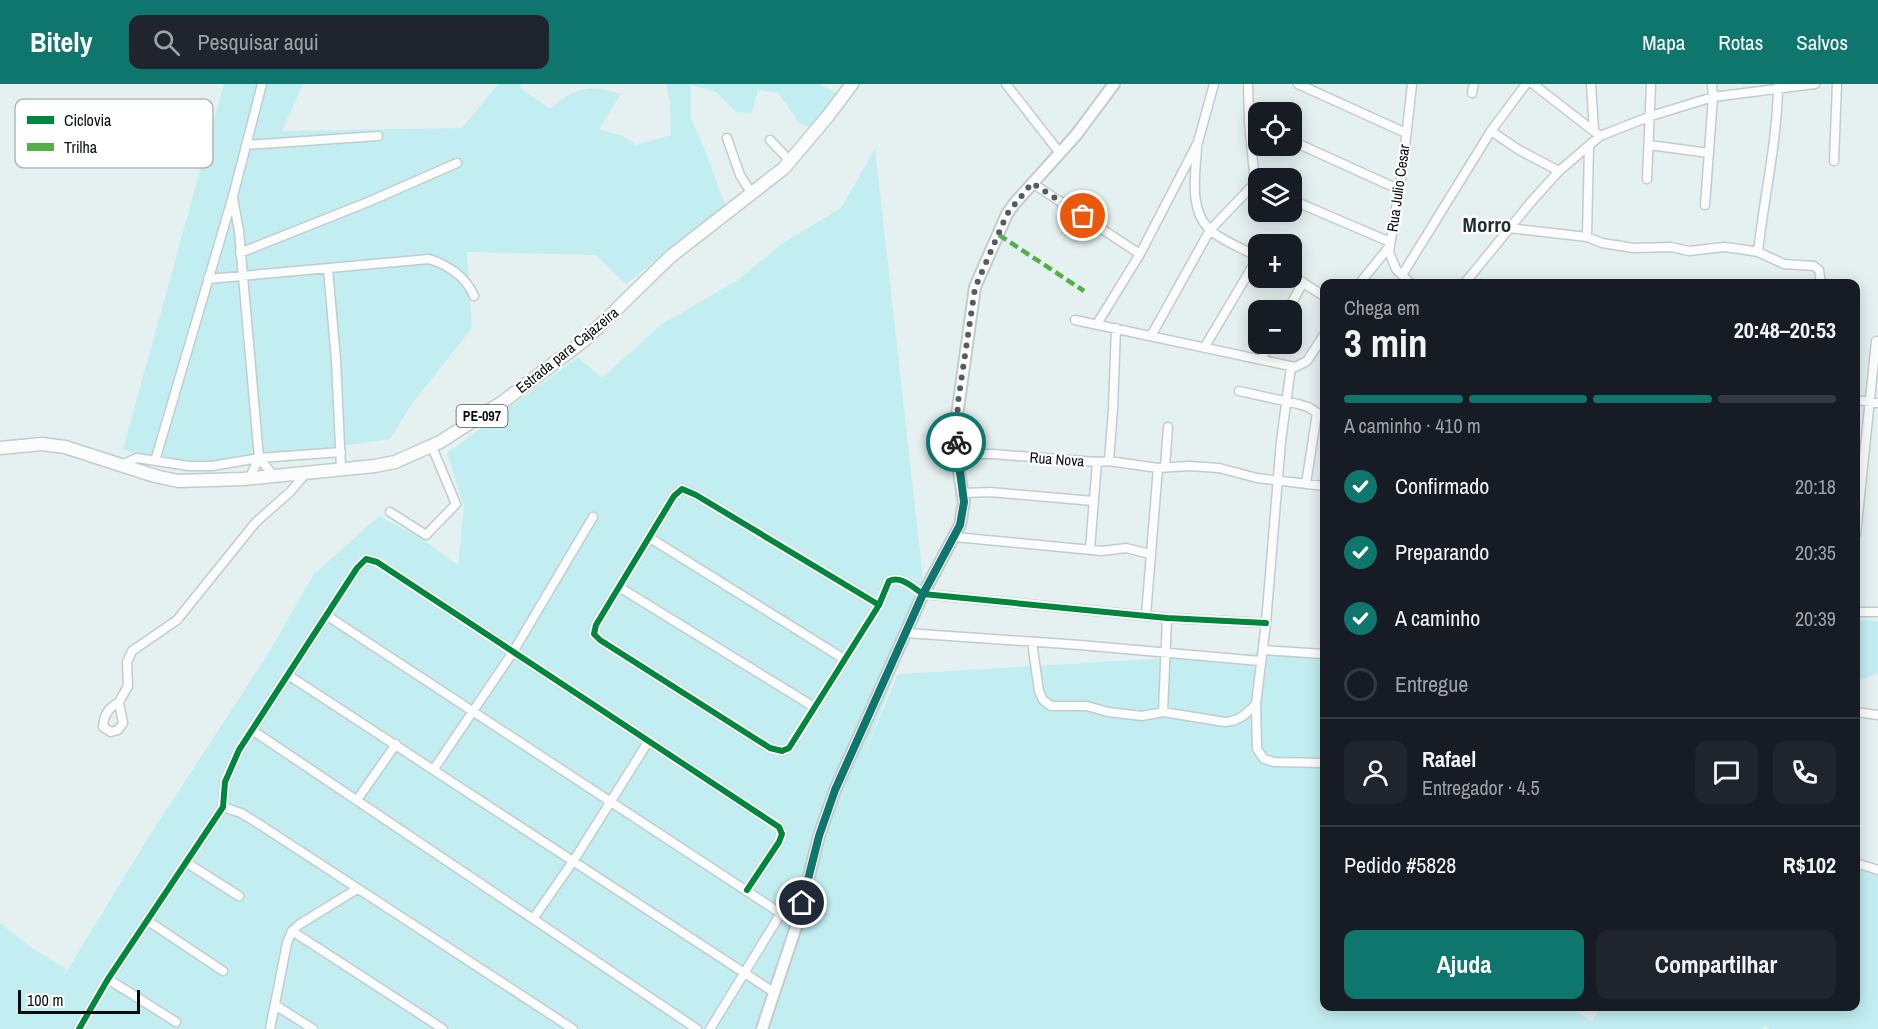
<!DOCTYPE html>
<html lang="pt">
<head>
<meta charset="utf-8">
<style>
  :root { --surface:#171b24; --page:#20242c; --text:#f1f3f6; --muted:#9ea1a6; --line:#363941; --accent:#0f766e }
  body { margin:0; font-family:"Archivo Narrow",sans-serif; background:var(--page); color:var(--text); height:100vh; display:flex; flex-direction:column; font-size:22px; white-space:nowrap }
  * { box-sizing:border-box; margin:0 }
  p { font-size:20px; color:var(--muted) }
  .icon { flex:none; width:33px; height:33px; fill:none; stroke:currentColor; stroke-width:2; stroke-linecap:round; stroke-linejoin:round }
  .map { position:relative; flex:1; overflow:hidden }
  .side { position:absolute; left:1320px; top:195px; width:540px; height:732px; display:flex; flex-direction:column; background:var(--surface); border-radius:12px; box-shadow:0 3px 15px #0003 }
  .side>* { flex:none }
  .fabs { position:absolute; left:1248px; top:18px; display:grid; gap:12px }
  .fabs a { display:grid; place-items:center; width:54px; height:54px; border-radius:12px; background:var(--surface); box-shadow:0 3px 15px #0003; font-size:30px }
  .scale { position:absolute; left:18px; bottom:15px; width:122px; box-sizing:border-box; padding-left:6px; border:3px solid #060d0d; border-top:0; font-size:16px; line-height:21px; white-space:nowrap; color:#060d0d; -webkit-text-stroke:4px #fff; paint-order:stroke }
  .pin { position:absolute; display:grid; place-items:center; width:51px; height:51px; color:#fff; margin:-26px; border:3px solid #fff; border-radius:50%; box-shadow:0 2px 6px #0007 }
  .courier { position:absolute; display:grid; place-items:center; width:60px; height:60px; margin:-30px; border:4px solid #0f766e; border-radius:50%; background:#fff; color:#222; box-shadow:0 2px 8px #0007 }
  .headline em { font-style:normal; font-weight:800 }
  .headline div { display:flex; flex-direction:column-reverse }
  .headline { display:flex; align-items:center; justify-content:space-between; height:102px; padding:0 24px }
  h1 { font-size:39px; font-weight:800; line-height:45px }
  .bar { display:grid; grid-template-columns:repeat(4,1fr); gap:9px 6px; align-content:center; height:72px; padding:0 24px }
  .bar i { height:8px; border-radius:4px; background:var(--line) }
  .bar .current { background:var(--accent) }
  .bar p { grid-column:span 4 }
  .line { display:flex; align-items:center; gap:15px; padding:0 24px; border-top:2px solid var(--line) }
  .line div { flex:1 }
  .round { display:grid; place-items:center; flex:none; width:63px; height:63px; border-radius:12px; background:var(--page) }
  ol { padding:0 24px; list-style:none }
  li { display:flex; align-items:center; gap:18px; height:66px }
  li p { margin-inline-start:auto }
  li .icon { padding:6px; border-radius:50%; background:var(--accent); color:#fff; stroke-width:4 }
  li:last-child { color:var(--muted) }
  li i { width:33px; height:33px; border:3px solid var(--line); border-radius:50% }
  .button { display:flex; gap:12px; margin-top:auto; padding:12px 24px }
  .button a { flex:1; height:69px; border-radius:12px; background:var(--accent); color:#fff; font-size:24px; font-weight:800; line-height:69px; text-align:center }
  .button a+a { background:var(--page); color:var(--text) }
  header { display:flex; align-items:center; gap:36px; box-sizing:border-box; height:84px; padding:0 30px; background:var(--accent); color:#fff }
  header strong { font-size:28px }
  nav { display:flex; gap:33px; margin-inline-start:auto; font-size:21px }
  .search { width:420px; height:54px; background:var(--page); display:flex; align-items:center; gap:15px; box-sizing:border-box; padding:0 21px; border-radius:12px; color:var(--muted); font-size:22px }
  .map>svg:first-child { display:block }
  .green { fill:#c2eef2 }
  .lines { fill:none; stroke-linecap:round; stroke-linejoin:round }
  .minor-casing { stroke:#c3cccd; stroke-width:11 }
  .tertiary-casing { stroke:#c3cccd; stroke-width:14 }
  .primary-casing { stroke:#c3cccd; stroke-width:15 }
  .minor { stroke:#fbfdfd; stroke-width:8 }
  .tertiary { stroke:#fbfdfd; stroke-width:10 }
  .primary { stroke:#fbfdfd; stroke-width:12 }
  .quiet { stroke:#54b044; stroke-width:4.5; stroke-dasharray:9 4.5; stroke-linecap:butt }
  .cycleway-casing { stroke:#fff; stroke-width:10 }
  .cycleway { stroke:#00873e; stroke-width:6 }
  .done { stroke:#545c5d; stroke-width:6; stroke-dasharray:0 10.8 }
  .route { stroke:#0f766e; stroke-width:8 }
  .labels { text-anchor:middle; dominant-baseline:central; stroke-width:4.5; stroke-linejoin:round; paint-order:stroke }
  .shield { fill:#fff; stroke:#515656; stroke-width:1.5 }
  .shield-label { font-size:14px; font-weight:bold; fill:#060d0d }
  .street-label { font-size:15px; fill:#060d0d; stroke:#fff }
  .district-label { font-size:21px; font-weight:bold; fill:#203031; stroke:#fff }
  .key { fill:#fff; stroke:#b4b6b6; stroke-width:1.5 }
  .key-label { font-size:16px; fill:#060d0d }
</style>
</head>
<body>
<header>
<strong>Bitely</strong>
<div class="search"><svg class="icon" aria-label="search" viewBox="0 0 24 24"><circle cx="10" cy="10" r="6"/><path d="M15 15l6 6"/></svg>Pesquisar aqui</div>
<nav><a>Mapa</a><a>Rotas</a><a>Salvos</a></nav>
</header>
<div class="map">
<svg width="1878" height="945" viewBox="0 0 1878 945">
  <rect width="100%" height="100%" fill="#e5f0f1"/>
  <path class="green" d="M 224,0 L 303,0 L 282,47 L 462,44 L 498,0 L 521,0 L 520,4 L 550,25 C 575,3 589,0 621,10 L 599,45 L 623,52 L 636,61 L 671,51 L 670,18 L 666,0 L 819,0 L 836,9 L 812,44 L 800,40 L 778,9 L 758,6 L 752,29 L 736,28 L 716,8 L 691,1 L 691,34 L 708,74 L 725,121 L 626,200 L 596,171 L 467,168 L 472,244 L 411,321 L 390,355 L 175,386 L 123,365 Z
    M 875,65 L 923,496 L 893,489 L 930,499 L 861,679 L 898,590 L 1324,565 L 1324,922 L 1570,923 L 1592,938 L 1600,923 L 1856,922 L 1856,785 L 1878,792 L 1878,945 L 1769,945 L 1765,941 L 1761,945 L 0,945 L 0,839 L 29,862 L 66,885 L 62,895 L 150,751 L 268,570 L 314,490 L 379,432 L 422,455 L 458,481 L 464,422 L 447,369 L 578,273 L 602,294 L 662,240 L 738,196 L 783,159 L 841,124 Z
    M 1856,536 L 1878,537 L 1878,589 L 1856,598 Z"/>
  <g class="lines">
    <defs>
      <path id="minor" d="M 1006,0 L 1059,68
        M 1298,0 L 1406,49
        M 1533,0 L 1600,52
        M 1591,0 L 1594,46
        M 1472,9 L 1474,0
        M 1491,47 L 1519,66 L 1559,87
        M 727,54 L 740,91 L 752,110
        M 770,56 L 790,77
        M 1292,57 L 1398,105
        M 246,61 L 378,52
        M 1649,61 L 1709,69
        M 1197,62 C 1196,88 1188,124 1209,145 C 1220,156 1244,165 1258,173
        M 1834,77 L 1837,0
        M 1647,95 L 1651,0
        M 1032,99 L 1140,170
        M 233,114 L 239,147 L 259,374 L 274,392
        M 1292,116 L 1390,158
        M 1705,121 L 1713,13 L 1712,0
        M 1509,144 L 1587,153 L 1602,159 L 1634,164 L 1671,163 L 1689,167 L 1724,163 L 1740,165 L 1758,168 L 1784,180 L 1814,182 L 1819,186 L 1821,200
        M 1587,153 L 1589,62
        M 1758,168 C 1764,113 1777,59 1778,3
        M 240,169 L 368,118 L 457,79
        M 328,185 L 336,276 L 341,384
        M 1402,191 L 1491,47 L 1526,0
        M 1292,192 L 1324,212
        M 208,195 L 429,175 C 448,181 466,193 474,212
        M 1359,200 L 1389,163
        M 1411,200 L 1396,185 L 1389,168 L 1403,81 L 1412,0
        M 1464,200 L 1531,118 L 1559,87 L 1600,52 L 1651,32 L 1713,13 L 1815,0
        M 1288,226 L 1303,198
        M 1075,236 L 1295,283 L 1307,277 L 1324,251
        M 1097,240 L 1140,170 L 1198,58 L 1214,0
        M 1151,252 L 1210,146 L 1255,99 L 1249,38 L 1248,0
        M 1204,264 L 1258,173
        M 1261,276 L 1270,260
        M 1291,283 L 1281,357 L 1266,539 L 1256,620 L 1257,665 L 1264,675 L 1274,678 L 1324,679
        M 1239,307 L 1298,320 L 1308,323 L 1324,333
        M 1856,316 L 1878,319
        M 956,370 L 992,370 L 1097,378 L 1109,377 L 1158,384 L 1189,382 L 1219,384 L 1257,394 L 1324,402
        M 155,377 L 233,112 L 262,0
        M 1109,377 L 1113,325 L 1116,244
        M 121,381 L 137,374 L 189,382 L 212,382 L 259,374 L 341,368
        M 1165,383 L 1168,343
        M 249,395 L 259,374
        M 1306,400 L 1317,329
        M 963,409 L 990,408 L 1093,417
        M 390,428 L 426,451 L 456,420 L 432,363
        M 1856,450 L 1876,257
        M 955,453 L 1102,467 L 1126,464 L 1150,470
        M 650,454 L 844,575
        M 1090,465 L 1097,378
        M 619,503 L 814,623
        M 879,521 L 696,411 L 682,405 L 674,412 L 596,541 L 594,550 L 600,556 L 770,664 L 782,667 L 789,664 L 879,521 L 889,497 C 901,491 913,504 923,510 L 1167,534 L 1266,539
        M 1856,528 L 1878,528
        M 326,531 L 797,840
        M 1146,531 L 1158,384
        M 906,549 L 1080,561 L 1260,577
        M 1032,558 L 1039,607 L 1043,616 L 1051,622 L 1087,622 L 1108,628 L 1142,632 L 1163,628 L 1225,638 C 1240,637 1246,630 1256,620
        M 1263,566 L 1324,570
        M 288,591 L 775,909
        M 119,618 C 108,624 104,631 103,643 L 111,648 L 118,646 L 123,639 L 119,618 L 128,602 L 127,578 L 132,567 L 177,536 L 256,438 L 290,408 L 307,388
        M 1163,628 L 1167,534
        M 1856,628 L 1878,631
        M 252,646 L 697,945
        M 434,685 L 513,568 L 593,433
        M 357,716 L 396,660
        M 223,723 L 241,729 L 262,742 L 573,945
        M 187,779 L 239,812
        M 1856,779 L 1878,786
        M 533,835 L 574,776 L 648,658
        M 148,837 L 223,887
        M 292,847 L 443,945
        M 108,895 L 176,938
        M 275,921 L 313,945
        M 79,945 L 108,895 L 223,723 L 225,698 L 239,666 L 357,484 L 366,475 L 377,478 L 779,743 L 782,750 L 779,758 L 747,806
        M 270,945 L 287,859 L 292,847 L 300,840 L 357,805
        M 710,945 L 781,829"/>
      <path id="tertiary" d="M 762,945 L 797,840 L 819,752 L 835,706 L 923,510 L 960,441 L 964,418 L 956,370 L 955,346 L 975,203 L 1007,130 L 1014,120 L 1076,51 L 1114,0"/>
      <path id="primary" d="M 0,364 L 42,360 L 65,363 L 155,392 L 178,397 L 243,395 L 375,382 L 395,378 L 440,358 L 504,317 L 586,255 L 670,173 L 784,84 L 828,32 L 852,0"/>
    </defs>
    <use href="#minor" class="minor-casing"/>
    <use href="#tertiary" class="tertiary-casing"/>
    <use href="#primary" class="primary-casing"/>
    <use href="#minor" class="minor"/>
    <use href="#tertiary" class="tertiary"/>
    <use href="#primary" class="primary"/>
    <path class="quiet" d="M 999,151 L 1084,207"/>
    <defs>
      <path id="cycleway" d="M 879,521 L 696,411 L 682,405 L 674,412 L 596,541 L 594,550 L 600,556 L 770,664 L 782,667 L 789,664 L 879,521 L 889,497 C 901,491 913,504 923,510 L 1167,534 L 1266,539
        M 79,945 L 108,895 L 223,723 L 225,698 L 239,666 L 357,484 L 366,475 L 377,478 L 779,743 L 782,750 L 779,758 L 747,806"/>
    </defs>
    <use href="#cycleway" class="cycleway-casing"/>
    <use href="#cycleway" class="cycleway"/>
  </g>
  <g class="lines">
    <path class="done" d="M 956,358 L 958,318 L 975,204 L 1007,130 L 1032,99 L 1083,132"/>
    <path class="route" d="M 802,819 L 819,752 L 835,706 L 923,510 L 960,441 L 964,418 L 956,358"/>
  </g>
  <g class="labels">
    <rect class="shield" x="456.5" y="321" width="51" height="22" rx="4.5"/>
    <g class="shield-label">
      <text x="482" y="332">PE-097</text>
    </g>
    <g class="street-label">
      <text transform="translate(1398 104) rotate(-82)">Rua Julio Cesar</text>
      <text transform="translate(567 266) rotate(-39)">Estrada para Cajazeira</text>
      <text transform="translate(1057 375) rotate(4)">Rua Nova</text>
    </g>
    <g class="district-label">
      <text x="1487" y="140">Morro</text>
    </g>
  </g>
  <rect x="15" y="15" width="198" height="69" rx="9" class="key"/>
  <rect x="27" y="32" width="27" height="8" fill="#00873e"/>
  <rect x="27" y="59" width="27" height="8" fill="#54b044"/>
  <g class="key-label">
    <text x="64" y="42">Ciclovia</text>
    <text x="64" y="69">Trilha</text>
  </g>
</svg>
<div class="fabs">
<a><svg class="icon" aria-label="locate" viewBox="0 0 24 24"><circle cx="12" cy="12" r="6"/><path d="M12 2v4M12 18v4M2 12h4M18 12h4"/></svg></a>
<a><svg class="icon" aria-label="layers" viewBox="0 0 24 24"><path d="M12 4l9 5-9 5-9-5zM3 14l9 5 9-5"/></svg></a>
<a>+</a>
<a>−</a>
</div>
<div class="scale">100 m</div>
<div class="pin" style="left:1083px;top:132px;background:#ea580c"><svg class="icon" aria-label="bag" viewBox="0 0 24 24"><path d="M5 8h14l-1 12H6zM9 8a3 3 0 0 1 6 0"/></svg></div>
<div class="pin" style="left:802px;top:819px;background:#1f2937"><svg class="icon" aria-label="home" viewBox="0 0 24 24"><path d="M3 11l9-7 9 7M6 9v11h12V9"/></svg></div>
<div class="courier" style="left:956px;top:358px"><svg class="icon" aria-label="bike" viewBox="0 0 24 24"><circle cx="6" cy="16" r="4"/><circle cx="18" cy="16" r="4"/><path d="M6 16l4-8h5l3 8M10 8l3 8H6M13 5h3"/></svg></div>
<section class="side">
<div class="headline"><div><h1>3 min</h1><p>Chega em</p></div><em>20:48–20:53</em></div>
<div class="bar"><i class="current"></i><i class="current"></i><i class="current"></i><i></i><p>A caminho · 410 m</p></div>
<ol>
<li><svg class="icon" aria-label="check" viewBox="0 0 24 24"><path d="M5 12l5 5 9-10"/></svg>Confirmado<p>20:18</p></li>
<li><svg class="icon" aria-label="check" viewBox="0 0 24 24"><path d="M5 12l5 5 9-10"/></svg>Preparando<p>20:35</p></li>
<li><svg class="icon" aria-label="check" viewBox="0 0 24 24"><path d="M5 12l5 5 9-10"/></svg>A caminho<p>20:39</p></li>
<li><i></i>Entregue</li>
</ol>
<div class="line" style="height:108px"><a class="round"><svg class="icon" aria-label="person" viewBox="0 0 24 24"><circle cx="12" cy="8" r="4"/><path d="M4 21q1-7 8-7t8 7"/></svg></a><div><b>Rafael</b><p>Entregador · 4.5</p></div><a class="round"><svg class="icon" aria-label="chat" viewBox="0 0 24 24"><path d="M4 5h16v11H9l-5 4z"/></svg></a><a class="round"><svg class="icon" aria-label="phone" viewBox="0 0 24 24"><path d="M5 4h4l2 5-3 2q2 4 5 5l2-3 5 2v4C11 20 4 13 5 4z"/></svg></a></div>
<div class="line" style="height:78px"><div>Pedido #5828</div><b>R$102</b></div>
<div class="button"><a>Ajuda</a><a>Compartilhar</a></div>
</section>
</div>
</body>
</html>
